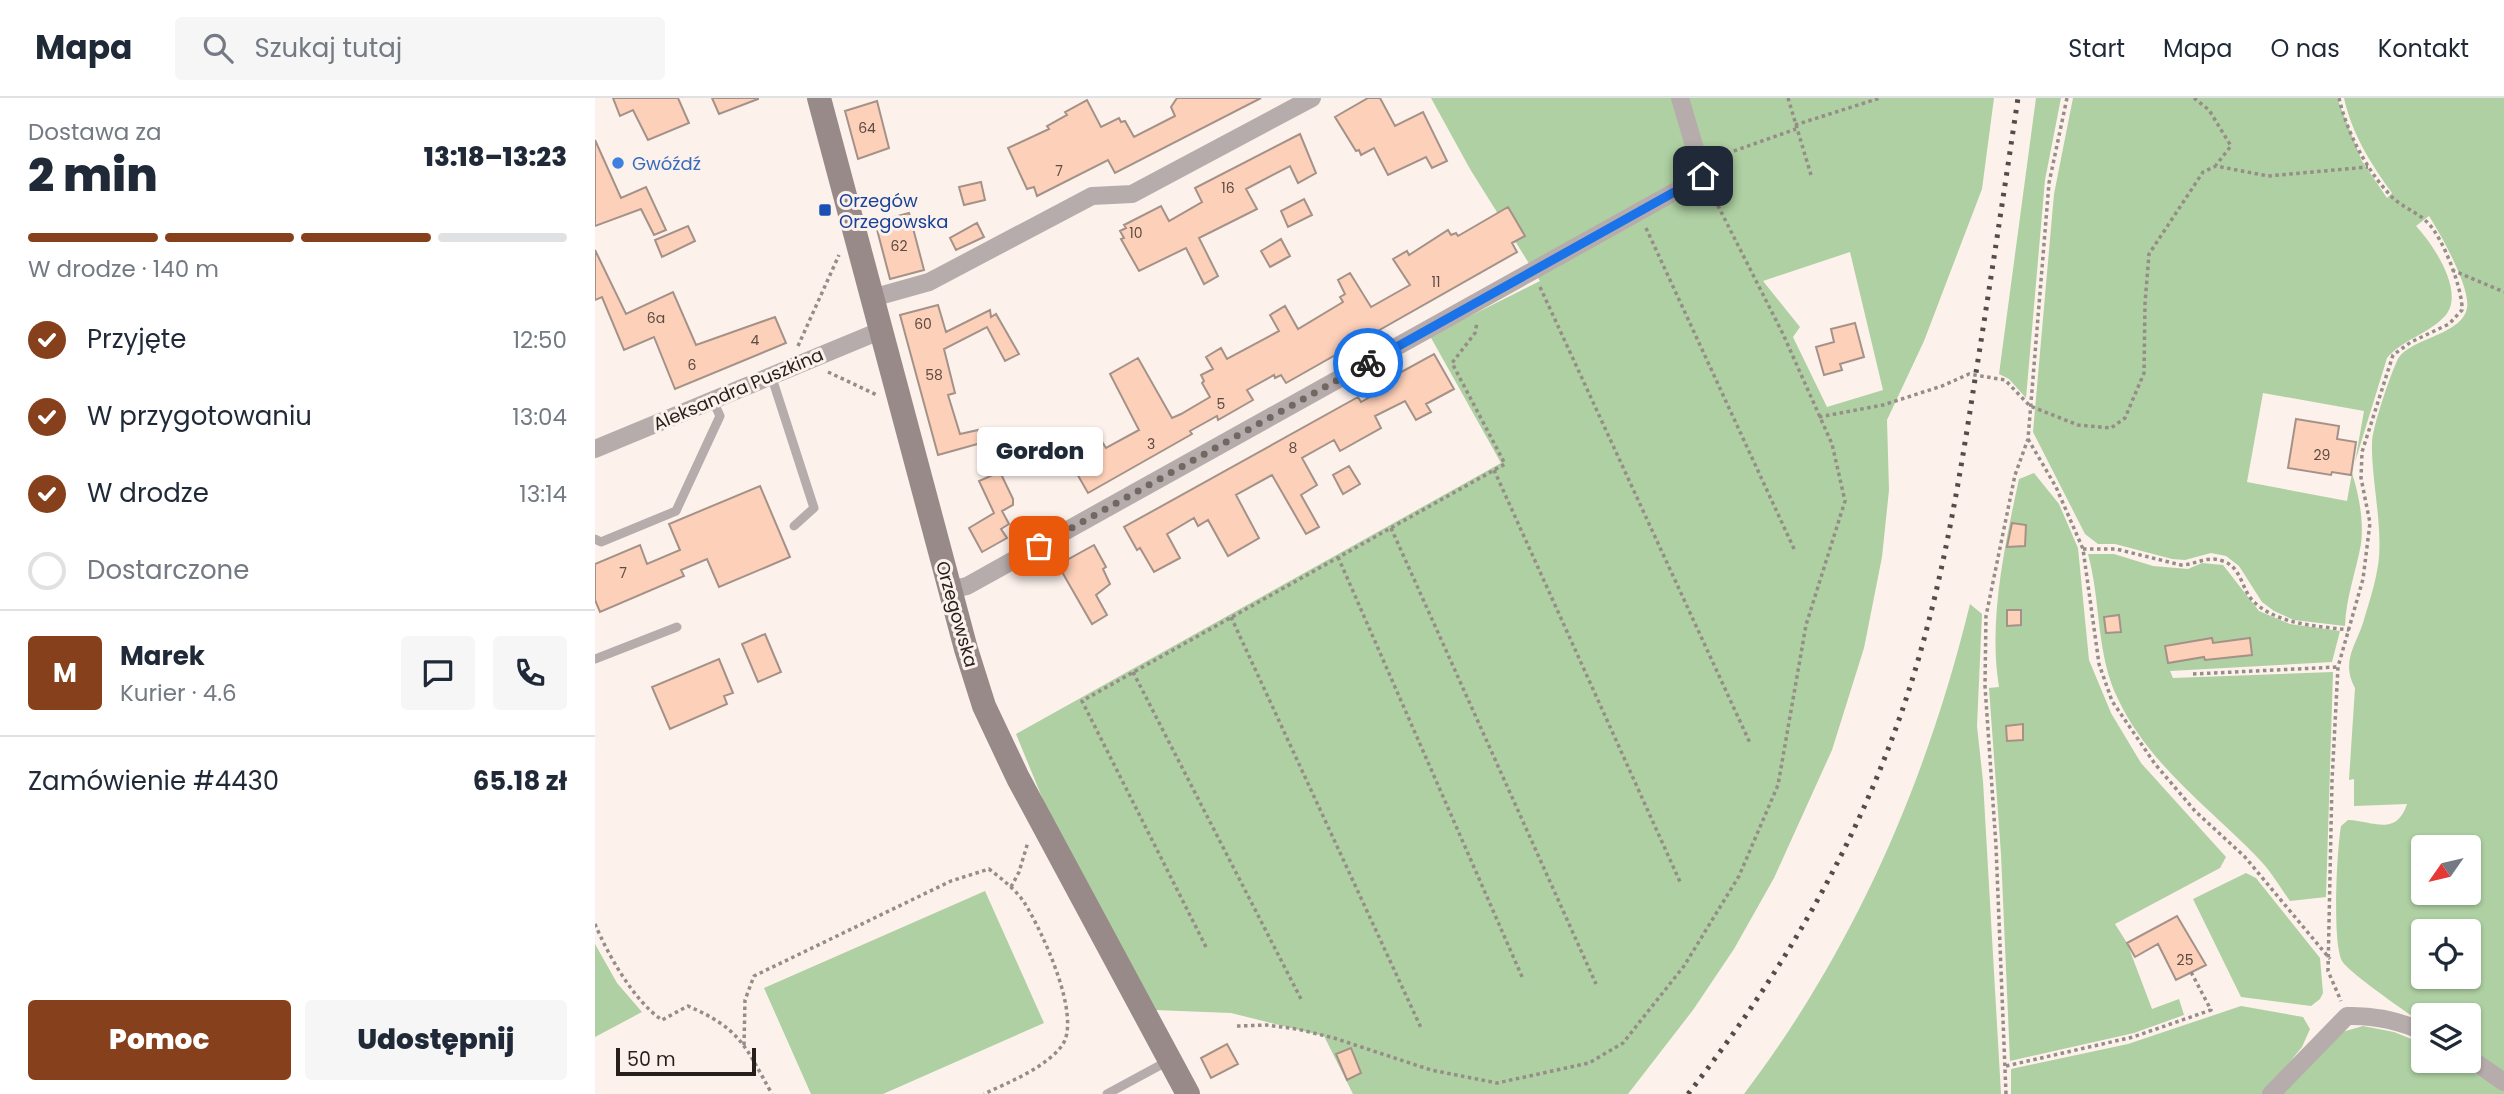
<!DOCTYPE html>
<html lang="pl">
<head>
<meta charset="utf-8">
<style>
  :root { --surface:#fff; --page:#f6f6f7; --text:#1f2937; --muted:#747a83; --line:#e0e1e3; --accent:#86401c }
  body { margin:0; font-family:Poppins,sans-serif; background:var(--page); color:var(--text); height:100vh; display:flex; flex-direction:column; font-size:26px; white-space:nowrap }
  * { box-sizing:border-box; margin:0 }
  p { font-size:23px; color:var(--muted) }
  .icon { flex:none; width:38px; height:38px; fill:none; stroke:currentColor; stroke-width:2; stroke-linecap:round; stroke-linejoin:round }
  .map { position:relative; flex:1; overflow:hidden }
  .details { display:flex; flex-direction:column; background:var(--surface); width:595px }
  .details>* { flex:none }
  .needle { width:46px; rotate:236deg }
  .controls { position:absolute; left:1816px; top:737px; display:grid; gap:14px }
  .controls a { display:grid; place-items:center; width:70px; height:70px; border-radius:7px; background:var(--surface); box-shadow:0 2px 5px #0004; font-size:35px }
  .scale { position:absolute; left:21px; bottom:18px; width:140px; box-sizing:border-box; padding-left:7px; border:4px solid #261f1c; border-top:0; font-size:19px; line-height:24px; white-space:nowrap; color:#261f1c; -webkit-text-stroke:5px #fdf1eb; paint-order:stroke }
  .pin { position:absolute; display:grid; place-items:center; width:60px; height:60px; color:#fff; margin:-30px; border-radius:14px; box-shadow:0 4px 10px #0006 }
  .courier { position:absolute; display:grid; place-items:center; width:70px; height:70px; margin:-35px; border:5px solid #1a73e8; border-radius:50%; background:#fff; color:#222; box-shadow:0 2px 9px #0007 }
  .bubble { position:absolute; height:49px; border-radius:7px; background:var(--surface); box-shadow:0 2px 5px #0004; font-size:23px; font-weight:800; line-height:49px; text-align:center }
  .overview em { font-style:normal; font-weight:800 }
  .overview div { display:flex; flex-direction:column-reverse }
  .overview { display:flex; align-items:center; justify-content:space-between; height:119px; padding:0 28px }
  h1 { font-size:46px; font-weight:800; line-height:52px }
  .bar { display:grid; grid-template-columns:repeat(4,1fr); gap:10px 7px; align-content:center; height:84px; padding:0 28px }
  .bar i { height:9px; border-radius:5px; background:var(--line) }
  .bar .on { background:var(--accent) }
  .bar p { grid-column:span 4 }
  .line { display:flex; align-items:center; gap:18px; padding:0 28px; border-top:2px solid var(--line) }
  .line div { flex:1 }
  .round { display:grid; place-items:center; flex:none; width:74px; height:74px; border-radius:7px; background:var(--page) }
  ol { padding:0 28px; list-style:none }
  li { display:flex; align-items:center; gap:21px; height:77px }
  li p { margin-inline-start:auto }
  li .icon { padding:7px; border-radius:50%; background:var(--accent); color:#fff; stroke-width:4 }
  li:last-child { color:var(--muted) }
  li i { width:38px; height:38px; border:4px solid var(--line); border-radius:50% }
  .cta { display:flex; gap:14px; margin-top:auto; padding:14px 28px }
  .cta a { flex:1; height:80px; border-radius:7px; background:var(--accent); color:#fff; font-size:28px; font-weight:800; line-height:80px; text-align:center }
  .cta a+a { background:var(--page); color:var(--text) }
  header { display:flex; align-items:center; gap:42px; box-sizing:border-box; height:98px; padding:0 35px; background:var(--surface); border-bottom:2px solid var(--line) }
  header strong { font-size:33px }
  nav { display:flex; gap:38px; margin-inline-start:auto; font-size:24px }
  .search { width:490px; height:63px; background:var(--page); display:flex; align-items:center; gap:18px; box-sizing:border-box; padding:0 24px; border-radius:7px; color:var(--muted); font-size:26px }
  main { display:flex; flex:1; min-height:0 }
  .map>svg:first-child { display:block }
  .green { fill:#aed0a2; fill-rule:evenodd }
  .building { fill:#fdd0b9; stroke:#a49289; stroke-width:2 }
  .lines { fill:none; stroke-linecap:round; stroke-linejoin:round }
  .path { stroke:#968d88; stroke-width:3.5; stroke-dasharray:3.5 3.5; stroke-linecap:butt }
  .lane { stroke:#b6acab; stroke-width:9 }
  .street { stroke:#b6acab; stroke-width:18 }
  .secondary { stroke:#988a88; stroke-width:24 }
  .rail { stroke:#544c48; stroke-width:5; stroke-dasharray:3.5 7; stroke-linecap:butt }
  .done { stroke:#716864; stroke-width:7; stroke-dasharray:0 12.6 }
  .route { stroke:#1a73e8; stroke-width:9 }
  .shop-dot { fill:#3f7fe0; stroke:#fdf1eb; stroke-width:2.5 }
  .transit-dot { fill:#1a4fb4; stroke:#fdf1eb; stroke-width:2.5 }
  .labels { text-anchor:middle; dominant-baseline:central; stroke-width:6; stroke-linejoin:round; paint-order:stroke }
  .number-label { font-size:14px; fill:#5c4b43 }
  .shop-label { font-size:18px; fill:#366cbe; stroke:#fdf1eb; text-anchor:start }
  .transit-label { font-size:18px; fill:#164399; stroke:#fdf1eb; text-anchor:start }
  .street-label { font-size:18px; fill:#261f1c; stroke:#fdf1eb }
</style>
</head>
<body>
<header>
<strong>Mapa</strong>
<div class="search"><svg class="icon" aria-label="search" viewBox="0 0 24 24"><circle cx="10" cy="10" r="6"/><path d="M15 15l6 6"/></svg>Szukaj tutaj</div>
<nav><a>Start</a><a>Mapa</a><a>O nas</a><a>Kontakt</a></nav>
</header>
<main>
<section class="details">
<div class="overview"><div><h1>2 min</h1><p>Dostawa za</p></div><em>13:18–13:23</em></div>
<div class="bar"><i class="on"></i><i class="on"></i><i class="on"></i><i></i><p>W drodze · 140 m</p></div>
<ol>
<li><svg class="icon" aria-label="check" viewBox="0 0 24 24"><path d="M5 12l5 5 9-10"/></svg>Przyjęte<p>12:50</p></li>
<li><svg class="icon" aria-label="check" viewBox="0 0 24 24"><path d="M5 12l5 5 9-10"/></svg>W przygotowaniu<p>13:04</p></li>
<li><svg class="icon" aria-label="check" viewBox="0 0 24 24"><path d="M5 12l5 5 9-10"/></svg>W drodze<p>13:14</p></li>
<li><i></i>Dostarczone</li>
</ol>
<div class="line" style="height:126px"><b class="round" style="background:var(--accent);color:#fff">M</b><div><b>Marek</b><p>Kurier · 4.6</p></div><a class="round"><svg class="icon" aria-label="chat" viewBox="0 0 24 24"><path d="M4 5h16v11H9l-5 4z"/></svg></a><a class="round"><svg class="icon" aria-label="phone" viewBox="0 0 24 24"><path d="M5 4h4l2 5-3 2q2 4 5 5l2-3 5 2v4C11 20 4 13 5 4z"/></svg></a></div>
<div class="line" style="height:91px"><div>Zamówienie #4430</div><b>65.18 zł</b></div>
<div class="cta"><a>Pomoc</a><a>Udostępnij</a></div>
</section>
<div class="map">
<svg width="1909" height="996" viewBox="0 0 1909 996">
  <rect width="100%" height="100%" fill="#fdf1eb"/>
  <path class="green" d="M 836,0 L 1399,0 L 1387,91 L 1329,243 L 1292,322 L 1294,392 L 1287,459 L 1269,550 L 1237,652 L 1179,780 L 1139,851 L 1098,912 L 1033,996 L 758,996 L 729,938 L 636,915 L 560,912 L 451,709 L 421,636 L 906,365 L 835,238 L 945,183 L 875,71 ZM 1255,154 L 1288,292 L 1232,309 L 1198,239 L 1205,229 L 1168,183 Z
    M 1441,0 L 1466,0 L 1450,82 L 1431,300 L 1414,281 L 1404,276 Z
    M 1478,0 L 1742,0 L 1767,63 L 1792,100 L 1797,95 C 1776,66 1757,36 1749,0 L 1909,0 L 1909,979 L 1874,956 L 1874,917 L 1829,917 L 1829,926 C 1814,916 1754,875 1747,863 C 1737,844 1742,751 1746,728 L 1753,722 C 1779,723 1801,739 1812,706 L 1759,708 L 1759,681 L 1754,682 L 1760,590 C 1746,564 1760,549 1768,525 C 1773,508 1779,490 1782,473 C 1790,436 1776,383 1777,345 C 1777,330 1795,278 1802,263 C 1812,240 1867,238 1872,210 C 1876,190 1845,135 1834,118 L 1821,128 C 1838,146 1872,196 1849,219 C 1833,236 1807,242 1792,260 L 1760,364 L 1769,313 L 1668,295 L 1652,384 L 1752,403 L 1757,375 C 1764,397 1769,423 1766,446 C 1761,474 1751,499 1750,528 L 1699,522 L 1679,513 L 1667,504 L 1644,468 L 1631,458 L 1616,455 L 1590,462 L 1577,461 L 1520,446 L 1503,446 L 1490,436 L 1438,334 L 1459,96 ZM 1829,749 L 1874,749 L 1874,794 L 1829,794 ZM 1829,833 L 1874,833 L 1874,878 L 1829,878 Z
    M 1439,375 L 1464,406 L 1483,450 L 1494,562 L 1516,615 L 1546,665 L 1631,759 L 1625,770 L 1520,826 L 1532,845 L 1557,911 L 1584,901 L 1589,917 L 1539,935 L 1415,963 L 1406,756 L 1394,590 L 1404,589 C 1393,523 1410,446 1424,381 Z
    M 1493,456 L 1519,456 L 1558,468 L 1593,471 L 1607,465 L 1628,467 L 1664,513 L 1695,526 L 1745,533 L 1737,564 L 1575,573 L 1578,580 L 1738,574 L 1731,799 L 1695,803 C 1685,789 1675,772 1663,760 C 1614,709 1554,667 1523,601 C 1501,557 1506,503 1493,456 Z
    M 1375,506 L 1387,516 L 1382,628 L 1388,683 L 1406,996 L 1149,996 C 1259,851 1332,683 1375,506 Z
    M 1651,775 L 1661,780 L 1725,860 L 1728,895 L 1725,901 L 1716,908 L 1646,899 L 1598,801 Z
    M 390,793 L 449,925 L 288,996 L 216,996 L 169,890 Z
    M 0,846 L 22,885 L 47,914 L 0,939 Z
    M 1646,908 L 1708,919 L 1715,931 L 1707,949 L 1669,996 L 1416,996 L 1416,971 L 1533,946 Z
    M 1768,928 L 1799,934 L 1829,946 L 1829,962 L 1860,963 L 1909,993 L 1909,996 L 1685,996 L 1747,934 Z"/>
  <path class="building" d="M 18,0 L 83,0 L 94,25 L 53,42 L 38,12 L 25,18 Z
    M 117,0 L 163,0 L 163,1 L 124,16 Z
    M 582,0 L 666,0 L 520,75 L 513,62 L 442,98 L 439,89 L 432,91 L 413,50 L 454,31 L 452,28 L 472,17 L 470,14 L 492,2 L 506,29 L 524,20 L 526,24 L 530,23 L 539,39 L 580,18 L 576,9 Z
    M 773,0 L 785,0 L 800,28 L 828,14 L 852,63 L 837,70 L 831,59 L 793,77 L 779,50 L 766,57 L 764,52 L 761,53 L 740,19 Z
    M 282,3 L 294,50 L 263,61 L 250,13 Z
    M 705,36 L 721,75 L 703,85 L 695,68 L 651,91 L 662,111 L 604,140 L 623,178 L 609,186 L 591,150 L 544,173 L 526,141 L 529,140 L 525,133 L 531,130 L 529,127 L 566,108 L 574,123 L 607,104 L 600,90 Z
    M 0,42 L 26,100 L 51,89 L 71,132 L 59,137 L 46,111 L 0,128 Z
    M 386,84 L 390,102 L 369,107 L 364,89 Z
    M 709,101 L 717,117 L 693,129 L 686,113 Z
    M 913,109 L 930,138 L 917,145 L 922,154 L 691,285 L 686,277 L 680,280 L 679,277 L 652,292 L 658,302 L 623,322 L 622,318 L 595,333 L 597,336 L 493,395 L 481,374 L 486,372 L 475,355 L 479,353 L 476,348 L 495,336 L 498,343 L 504,339 L 511,350 L 544,332 L 515,276 L 543,260 L 577,320 L 586,316 L 615,299 L 607,285 L 609,283 L 606,277 L 618,271 L 611,259 L 626,250 L 632,261 L 684,233 L 675,217 L 690,208 L 703,231 L 748,204 L 745,199 L 750,196 L 743,182 L 755,175 L 776,209 L 815,187 L 798,161 L 812,153 L 814,157 L 853,132 L 856,137 L 861,135 L 863,138 Z
    M 314,115 L 329,172 L 295,181 L 280,124 Z
    M 382,125 L 389,139 L 361,152 L 355,140 Z
    M 93,128 L 100,143 L 67,159 L 60,142 Z
    M 686,141 L 695,158 L 675,169 L 666,153 Z
    M 0,152 L 31,216 L 78,194 L 101,247 L 180,219 L 191,245 L 80,291 L 59,239 L 29,252 L 7,199 L 0,202 Z
    M 343,207 L 351,234 L 395,212 L 396,219 L 401,216 L 424,256 L 410,263 L 392,229 L 349,251 L 360,295 L 353,297 L 365,336 L 383,332 L 386,345 L 343,357 L 305,217 Z
    M 1260,225 L 1269,259 L 1245,266 L 1247,272 L 1229,277 L 1221,249 L 1239,244 L 1236,231 Z
    M 839,256 L 859,291 L 831,306 L 836,314 L 821,322 L 810,303 L 780,318 L 786,330 L 745,353 L 739,342 L 707,360 L 722,387 L 706,397 L 724,429 L 711,436 L 677,377 L 641,397 L 664,440 L 633,458 L 613,422 L 603,428 L 599,420 L 572,436 L 585,460 L 559,474 L 545,450 L 542,452 L 529,429 L 763,299 L 766,304 L 791,290 L 788,284 Z
    M 1701,321 L 1744,328 L 1742,341 L 1761,344 L 1756,377 L 1737,374 L 1736,377 L 1693,370 Z
    M 754,368 L 765,386 L 748,396 L 738,377 Z
    M 400,376 L 406,376 L 418,401 L 418,407 L 407,413 L 414,426 L 406,431 L 412,440 L 387,454 L 374,430 L 399,415 L 384,383 Z
    M 165,388 L 195,459 L 124,489 L 112,461 L 86,472 L 89,478 L 5,514 L 0,502 L 0,466 L 45,447 L 52,466 L 85,452 L 74,426 Z
    M 1417,425 L 1431,427 L 1430,448 L 1412,449 Z
    M 499,447 L 511,469 L 508,471 L 515,486 L 501,497 L 512,517 L 497,526 L 463,467 Z
    M 1412,512 L 1426,512 L 1426,527 L 1412,528 Z
    M 1524,517 L 1526,534 L 1511,535 L 1509,519 Z
    M 170,536 L 186,574 L 163,584 L 147,546 Z
    M 1617,540 L 1618,545 L 1655,540 L 1657,557 L 1610,562 L 1609,559 L 1573,565 L 1570,548 Z
    M 124,561 L 138,595 L 129,598 L 132,606 L 75,631 L 57,589 Z
    M 1428,626 L 1428,642 L 1412,643 L 1411,628 Z
    M 1582,818 L 1611,867 L 1581,882 L 1563,846 L 1540,859 L 1532,845 Z
    M 632,946 L 643,966 L 616,980 L 606,960 Z
    M 756,950 L 766,975 L 752,982 L 741,956 Z"/>
  <g class="lines">
    <path class="path" d="M 1193,0 L 1216,77
      M 1599,0 L 1614,12 L 1636,48 L 1621,67
      M 1744,0 C 1752,35 1772,73 1797,99 C 1807,109 1822,114 1832,124 C 1848,139 1868,192 1867,212 L 1854,226 L 1816,244 L 1798,257 L 1767,354 L 1766,380 L 1775,425 L 1768,481 L 1743,569 L 1737,683 L 1733,873 L 1746,903
      M 1200,27 L 1285,0
      M 1119,60 L 1201,31
      M 1051,130 L 1200,453
      M 1857,172 L 1909,194
      M 945,189 L 1155,645
      M 203,248 L 244,157
      M 233,274 L 282,297
      M 1224,319 L 1288,307 L 1347,288 L 1374,276 L 1410,282 L 1435,308 L 1483,327 L 1516,330 L 1530,320 L 1549,275 L 1550,205 L 1554,156 L 1608,74 L 1621,68 L 1673,78 L 1773,69
      M 1433,341 L 1461,389 L 1488,451 L 1504,566 L 1517,603 L 1560,666 L 1600,713 L 1650,759 L 1735,861
      M 899,372 L 1086,786
      M 796,430 L 1001,886
      M 1488,451 L 1521,451 L 1586,467 C 1601,467 1611,457 1628,463 C 1648,470 1646,493 1660,505 C 1685,527 1723,528 1754,532
      M 743,459 L 928,881
      M 636,519 L 827,932
      M 538,574 L 707,903
      M 1598,576 L 1742,569
      M 416,789 L 424,774 L 433,744
      M 0,826 C 13,857 39,903 67,922 L 93,908 C 146,931 150,948 177,996
      M 611,849 L 487,603 L 910,366 L 857,265 L 880,235 L 882,225
      M 642,928 L 671,927 L 702,931 L 739,940 L 836,972 L 902,985 L 994,965 L 1028,945 L 1089,868 L 1144,778 L 1183,687 L 1211,527 L 1250,403 L 1237,346 L 1188,236 L 1115,92
      M 149,947 L 150,902 L 159,878 L 356,783 L 394,771 C 407,781 420,791 429,804 C 446,831 489,921 466,949 C 448,971 414,984 389,996
      M 1411,968 L 1538,939 L 1616,912 L 1596,874
      M 1411,996 L 1401,748 L 1390,588 L 1391,518 L 1420,377 L 1433,341 L 1454,85 L 1472,0"/>
    <path class="lane" d="M 176,277 L 219,410 L 199,428
      M 0,441 L 6,444 L 81,413 L 125,318 L 118,303
      M 0,561 L 82,529
      M 512,996 L 573,963"/>
    <path class="street" d="M 277,200 L 334,184 L 497,98 L 537,96 L 717,0
      M 0,351 L 287,232
      M 355,492 L 372,488 L 1108,78 L 1085,0
      M 1874,960 L 1909,984
      M 1676,996 L 1752,918 C 1780,917 1803,922 1829,934"/>
    <path class="secondary" d="M 224,0 L 371,551 L 389,608 L 423,680 L 593,996"/>
    <path class="rail" d="M 1093,996 C 1180,885 1253,763 1301,630 C 1342,517 1362,399 1380,281 C 1395,187 1409,94 1423,0"/>
  </g>
  <g class="lines">
    <path class="done" d="M 444,448 L 773,265"/>
    <path class="route" d="M 773,265 L 1108,78"/>
  </g>
  <circle class="shop-dot" cx="23" cy="65" r="7"/>
  <rect class="transit-dot" x="223" y="105" width="14" height="14" rx="3.5"/>
  <g class="labels">
    <g class="number-label">
      <text x="272" y="30">64</text>
      <text x="464" y="73">7</text>
      <text x="633" y="90">16</text>
      <text x="541" y="135">10</text>
      <text x="304" y="148">62</text>
      <text x="841" y="184">11</text>
      <text x="61" y="220">6a</text>
      <text x="328" y="226">60</text>
      <text x="160" y="242">4</text>
      <text x="97" y="267">6</text>
      <text x="339" y="277">58</text>
      <text x="626" y="306">5</text>
      <text x="556" y="346">3</text>
      <text x="698" y="350">8</text>
      <text x="1727" y="357">29</text>
      <text x="28" y="475">7</text>
      <text x="1590" y="862">25</text>
    </g>
    <g class="shop-label">
      <text x="37" y="65">Gwóźdź</text>
    </g>
    <g class="transit-label">
      <text x="244" y="102">Orzegów<tspan x="244" dy="21">Orzegowska</tspan></text>
    </g>
    <g class="street-label">
      <text transform="translate(143 291) rotate(-23)">Aleksandra Puszkina</text>
      <text transform="translate(362 516) rotate(74)">Orzegowska</text>
    </g>
  </g>
</svg>
<div class="controls">
<a><svg class="needle" viewBox="-14 -14 28 28"><path d="M0-13l5 13h-10z" fill="#e53935"/><path d="M0 13l5-13h-10z" fill="#747a83"/></svg></a>
<a><svg class="icon" aria-label="locate" viewBox="0 0 24 24"><circle cx="12" cy="12" r="6"/><path d="M12 2v4M12 18v4M2 12h4M18 12h4"/></svg></a>
<a><svg class="icon" aria-label="layers" viewBox="0 0 24 24"><path d="M12 4l9 5-9 5-9-5zM3 14l9 5 9-5"/></svg></a>
</div>
<div class="scale">50 m</div>
<div class="pin" style="left:444px;top:448px;background:#ea580c"><svg class="icon" aria-label="bag" viewBox="0 0 24 24"><path d="M5 8h14l-1 12H6zM9 8a3 3 0 0 1 6 0"/></svg></div>
<div class="pin" style="left:1108px;top:78px;background:#1f2937"><svg class="icon" aria-label="home" viewBox="0 0 24 24"><path d="M3 11l9-7 9 7M6 9v11h12V9"/></svg></div>
<div class="courier" style="left:773px;top:265px"><svg class="icon" aria-label="bike" viewBox="0 0 24 24"><circle cx="6" cy="16" r="4"/><circle cx="18" cy="16" r="4"/><path d="M6 16l4-8h5l3 8M10 8l3 8H6M13 5h3"/></svg></div>
<div class="bubble" style="left:382px;top:329px;width:126px">Gordon</div>
</div>
</main>
</body>
</html>
